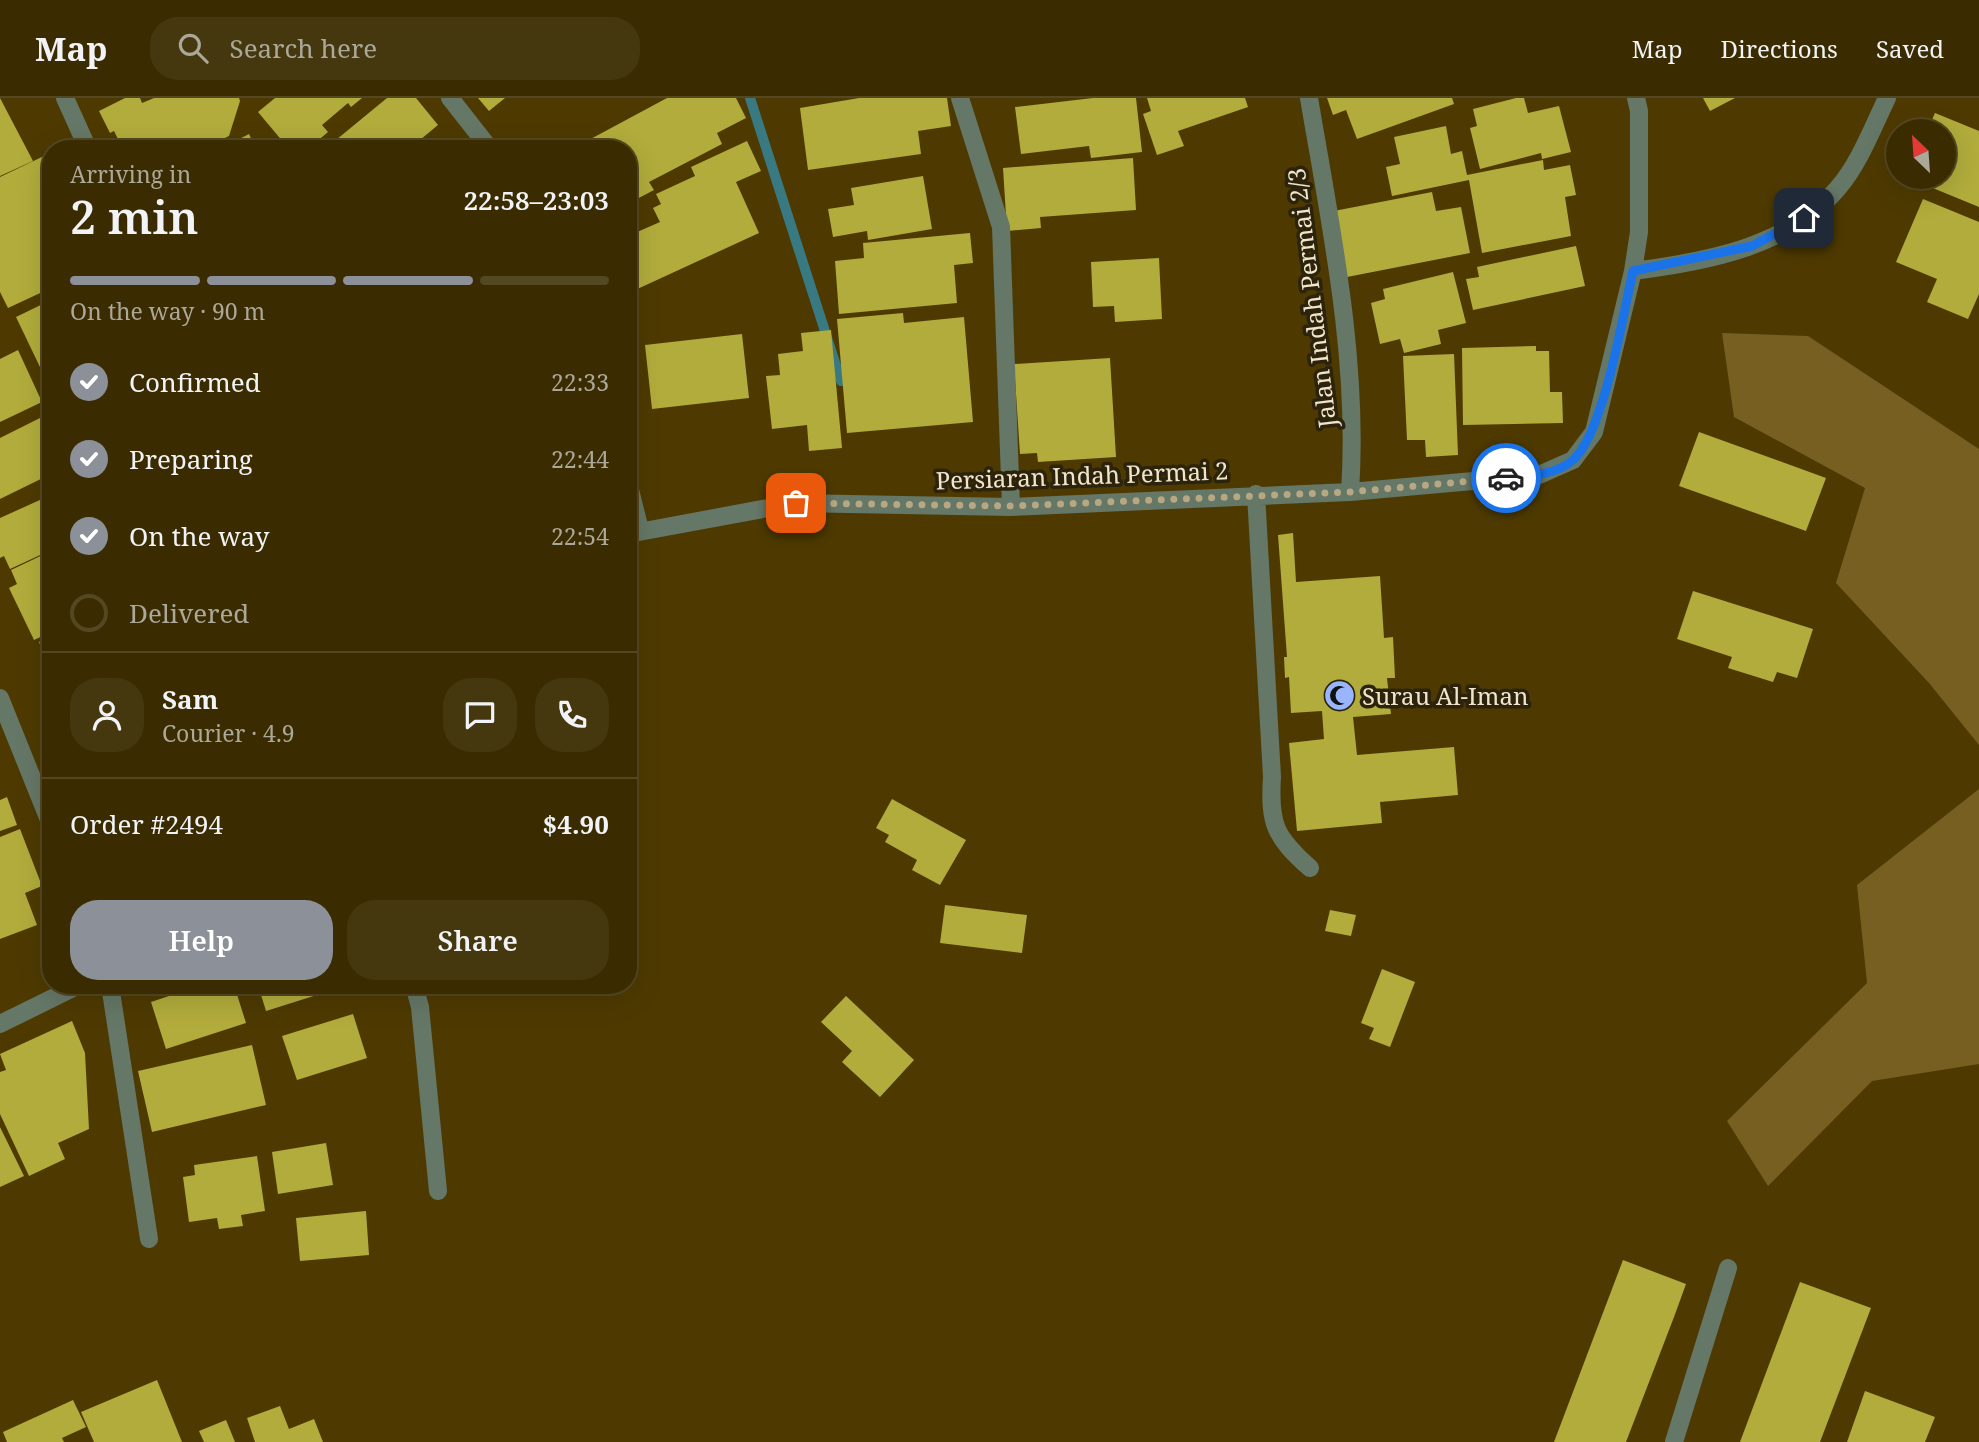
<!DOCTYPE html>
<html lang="en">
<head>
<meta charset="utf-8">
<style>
  :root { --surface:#3a2c00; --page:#45380f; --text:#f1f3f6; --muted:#aba799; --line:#544822; --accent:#8c9099 }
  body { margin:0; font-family:"Noto Serif",serif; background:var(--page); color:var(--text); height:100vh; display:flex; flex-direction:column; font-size:26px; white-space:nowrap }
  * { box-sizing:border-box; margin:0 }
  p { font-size:23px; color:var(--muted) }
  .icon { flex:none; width:38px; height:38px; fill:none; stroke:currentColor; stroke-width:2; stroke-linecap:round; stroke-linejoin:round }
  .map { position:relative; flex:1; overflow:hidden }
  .details { position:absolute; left:42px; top:42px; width:595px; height:854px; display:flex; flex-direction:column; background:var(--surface); border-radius:28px; box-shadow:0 7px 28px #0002,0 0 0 2px var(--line) }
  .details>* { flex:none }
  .needle { width:46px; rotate:335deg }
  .controls { position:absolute; left:1886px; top:21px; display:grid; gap:14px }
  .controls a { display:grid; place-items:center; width:70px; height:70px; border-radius:50%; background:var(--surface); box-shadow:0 7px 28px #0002,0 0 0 2px var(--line); font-size:35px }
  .pin { position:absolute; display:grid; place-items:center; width:60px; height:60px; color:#fff; margin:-30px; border-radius:14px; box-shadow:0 4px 10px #0006 }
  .courier { position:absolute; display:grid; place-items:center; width:70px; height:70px; margin:-35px; border:5px solid #1a73e8; border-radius:50%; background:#fff; color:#222; box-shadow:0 2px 9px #0007 }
  .headline em { font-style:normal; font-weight:600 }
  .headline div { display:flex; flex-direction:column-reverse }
  .headline { display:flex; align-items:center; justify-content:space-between; height:119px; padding:0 28px }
  h1 { font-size:46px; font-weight:600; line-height:52px }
  .bar { display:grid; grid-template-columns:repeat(4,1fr); gap:10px 7px; align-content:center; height:84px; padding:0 28px }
  .bar i { height:9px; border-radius:5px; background:var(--line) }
  .bar .selected { background:var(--accent) }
  .bar p { grid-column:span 4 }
  .line { display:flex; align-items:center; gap:18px; padding:0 28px; border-top:2px solid var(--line) }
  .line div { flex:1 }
  .round { display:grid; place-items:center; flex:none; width:74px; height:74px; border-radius:28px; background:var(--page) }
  ol { padding:0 28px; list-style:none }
  li { display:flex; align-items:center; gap:21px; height:77px }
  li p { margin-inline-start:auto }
  li .icon { padding:7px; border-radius:50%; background:var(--accent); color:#fff; stroke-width:4 }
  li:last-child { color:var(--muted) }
  li i { width:38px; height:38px; border:4px solid var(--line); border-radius:50% }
  .button { display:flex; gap:14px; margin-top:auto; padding:14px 28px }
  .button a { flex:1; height:80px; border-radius:28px; background:var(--accent); color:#fff; font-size:28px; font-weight:600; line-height:80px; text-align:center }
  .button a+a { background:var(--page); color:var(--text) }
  header { display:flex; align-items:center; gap:42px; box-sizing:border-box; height:98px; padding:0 35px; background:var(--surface); border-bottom:2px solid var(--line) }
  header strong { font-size:33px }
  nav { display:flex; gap:38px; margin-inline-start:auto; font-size:24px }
  .search { width:490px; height:63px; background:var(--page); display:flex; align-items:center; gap:18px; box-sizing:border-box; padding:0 24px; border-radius:28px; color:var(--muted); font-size:26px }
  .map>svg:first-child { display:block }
  .green { fill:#775f21 }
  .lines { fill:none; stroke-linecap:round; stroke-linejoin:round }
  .stream { stroke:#397981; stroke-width:10 }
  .building { fill:#b1ac3b }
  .minor { stroke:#657766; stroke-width:18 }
  .done { stroke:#b7a883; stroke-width:7; stroke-dasharray:0 12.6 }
  .route { stroke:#1a73e8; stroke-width:9 }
  .labels { text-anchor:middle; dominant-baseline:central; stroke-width:7; stroke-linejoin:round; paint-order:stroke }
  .street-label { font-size:24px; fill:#f0e4c9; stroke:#2c230d }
  .poi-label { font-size:24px; fill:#f0e4c9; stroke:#2c230d; text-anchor:start }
</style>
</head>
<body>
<header>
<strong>Map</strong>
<div class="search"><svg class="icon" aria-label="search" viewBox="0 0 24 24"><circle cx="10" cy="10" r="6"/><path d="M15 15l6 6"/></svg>Search here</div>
<nav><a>Map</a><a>Directions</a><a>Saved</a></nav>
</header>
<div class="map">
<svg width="1979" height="1344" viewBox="0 0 1979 1344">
  <rect width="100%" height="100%" fill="#4e3a00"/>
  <path class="green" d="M 1722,235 L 1808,238 L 1979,351 L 1979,647 L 1929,585 L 1836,485 L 1865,390 L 1734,319 Z
    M 1979,691 L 1979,966 L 1872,983 L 1768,1088 L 1727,1023 L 1867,885 L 1857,787 Z"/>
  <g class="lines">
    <path class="stream" d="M 750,0 L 841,283"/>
  </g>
  <path class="building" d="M 0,0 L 33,63 L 0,78 Z
    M 125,0 L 140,0 L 142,5 L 154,0 L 239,0 L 240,3 L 229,38 L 202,51 L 123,51 L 114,33 L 110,35 L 99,13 Z
    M 275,0 L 362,0 L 351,9 L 348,5 L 322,27 L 328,34 L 308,51 L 296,48 L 289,51 L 258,14 Z
    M 387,0 L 416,0 L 438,27 L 409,51 L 325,51 Z
    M 478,0 L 505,0 L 489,13 Z
    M 667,0 L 736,0 L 746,20 L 717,35 L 722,46 L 649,84 L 654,92 L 635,102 L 628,90 L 628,51 L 572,51 Z
    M 859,0 L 947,0 L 951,28 L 918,33 L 921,56 L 808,72 L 800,10 Z
    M 1093,0 L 1136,0 L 1142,54 L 1091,60 L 1089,48 L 1021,56 L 1015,9 Z
    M 1147,0 L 1245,0 L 1248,9 L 1178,33 L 1184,48 L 1157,57 L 1143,16 L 1151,13 Z
    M 1327,0 L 1452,0 L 1454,6 L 1357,41 L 1346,12 L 1333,17 Z
    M 1516,0 L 1524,0 L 1528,15 L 1559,8 L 1571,54 L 1542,61 L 1541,55 L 1480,71 L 1470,30 L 1477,28 L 1473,11 Z
    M 1703,0 L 1735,0 L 1710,13 Z
    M 1935,15 L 1979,33 L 1979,109 L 1906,79 L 1944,79 L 1944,33 L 1927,33 Z
    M 1446,28 L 1451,56 L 1462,53 L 1467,77 L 1543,62 L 1544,72 L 1570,67 L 1576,97 L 1565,99 L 1571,138 L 1482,155 L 1469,82 L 1392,98 L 1386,69 L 1400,66 L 1394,39 Z
    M 249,36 L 256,51 L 220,51 Z
    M 747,43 L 761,73 L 736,84 L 759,135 L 633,193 L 628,183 L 628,138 L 660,124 L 653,110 L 661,106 L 656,96 L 695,78 L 691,69 Z
    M 44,58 L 51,73 L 51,190 L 8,210 L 0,194 L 0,79 Z
    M 1133,60 L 1136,112 L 1040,119 L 1041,130 L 1007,133 L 1003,70 Z
    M 923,78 L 932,131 L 868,142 L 867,133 L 833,139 L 828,111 L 854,107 L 851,90 Z
    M 1432,94 L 1436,113 L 1461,109 L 1470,155 L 1347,179 L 1334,113 Z
    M 1923,101 L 1979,124 L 1979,196 L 1968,221 L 1927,204 L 1937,181 L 1896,164 Z
    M 970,135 L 973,165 L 954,167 L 957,205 L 839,216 L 835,163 L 864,160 L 863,145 Z
    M 1576,148 L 1585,188 L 1473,212 L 1466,181 L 1479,179 L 1477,169 Z
    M 1159,160 L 1162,221 L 1115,224 L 1114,208 L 1093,209 L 1091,164 Z
    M 1453,174 L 1466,225 L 1438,232 L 1441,246 L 1404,255 L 1400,241 L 1380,246 L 1371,205 L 1385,201 L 1383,191 Z
    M 51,202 L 51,292 L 16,219 Z
    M 903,215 L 904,225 L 964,219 L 973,324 L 847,335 L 837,221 Z
    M 831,232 L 842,350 L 809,353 L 807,327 L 772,331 L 766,278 L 780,277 L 778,256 L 803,253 L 801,235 Z
    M 742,236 L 749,300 L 652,311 L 645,247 Z
    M 1536,248 L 1536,253 L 1549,253 L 1550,294 L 1562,294 L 1563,325 L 1463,327 L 1462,250 Z
    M 18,252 L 42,304 L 0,324 L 0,261 Z
    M 1454,256 L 1458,357 L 1426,359 L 1425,342 L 1407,342 L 1403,258 Z
    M 1110,260 L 1116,359 L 1038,364 L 1037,355 L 1020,356 L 1014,266 Z
    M 46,317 L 51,327 L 51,376 L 0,401 L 0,340 Z
    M 1699,334 L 1826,380 L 1806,433 L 1679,388 Z
    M 51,397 L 51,452 L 10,471 L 4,458 L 0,460 L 0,420 Z
    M 1293,435 L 1296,484 L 1380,478 L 1384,540 L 1393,539 L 1395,580 L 1387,580 L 1391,616 L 1353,619 L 1357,657 L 1454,649 L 1458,697 L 1380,704 L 1382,725 L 1297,733 L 1289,645 L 1324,641 L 1322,613 L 1291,615 L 1289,579 L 1285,580 L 1284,559 L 1287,559 L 1278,437 Z
    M 51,453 L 51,534 L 34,542 L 9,490 L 17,486 L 11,472 Z
    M 1693,493 L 1813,531 L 1797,580 L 1777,574 L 1773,584 L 1728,570 L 1732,559 L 1677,541 Z
    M 51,538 L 51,570 L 39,544 Z
    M 7,699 L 17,727 L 0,733 L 0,702 Z
    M 892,701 L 966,742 L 940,787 L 912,772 L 917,762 L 885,744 L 889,737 L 876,730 Z
    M 20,731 L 42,788 L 25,795 L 37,827 L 0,841 L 0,739 Z
    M 945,807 L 1027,817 L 1022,855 L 940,845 Z
    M 1330,812 L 1356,817 L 1351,838 L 1325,833 Z
    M 1382,871 L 1415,884 L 1390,949 L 1369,941 L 1374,930 L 1361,925 Z
    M 202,887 L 234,887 L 246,925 L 166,951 L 151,904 Z
    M 258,887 L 317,887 L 320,896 L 266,913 Z
    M 846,898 L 914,962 L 880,999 L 842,964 L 852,953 L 821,924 Z
    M 353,916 L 367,960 L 297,982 L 282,938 Z
    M 72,923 L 85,955 L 89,1031 L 58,1045 L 65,1061 L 29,1078 L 0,1016 L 0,974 L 6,972 L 0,956 Z
    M 252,947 L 266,1007 L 152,1034 L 138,973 Z
    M 0,1029 L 24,1078 L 0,1089 Z
    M 326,1045 L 333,1087 L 278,1096 L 272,1054 Z
    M 257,1058 L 265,1113 L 241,1117 L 243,1128 L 219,1131 L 217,1120 L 189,1124 L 183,1079 L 195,1077 L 194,1067 Z
    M 366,1113 L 369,1157 L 300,1163 L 296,1120 Z
    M 1623,1162 L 1686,1186 L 1674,1219 L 1626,1344 L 1554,1344 Z
    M 1800,1184 L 1871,1210 L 1820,1344 L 1740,1344 Z
    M 157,1282 L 182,1344 L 94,1344 L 81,1314 Z
    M 1865,1293 L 1935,1319 L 1925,1344 L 1847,1344 Z
    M 73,1302 L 86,1329 L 62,1340 L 64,1344 L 7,1344 L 3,1334 Z
    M 280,1308 L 289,1331 L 314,1321 L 323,1344 L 255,1344 L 247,1320 Z
    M 226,1322 L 235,1344 L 204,1344 L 199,1333 Z"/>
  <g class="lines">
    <path class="minor" d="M 65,0 L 88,51
      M 450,0 L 490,51
      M 960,0 L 1001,129 L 1011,409
      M 1309,0 C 1331,130 1359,262 1350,394
      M 1633,173 C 1705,164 1789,149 1838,90 C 1859,66 1873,29 1887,0
      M 628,384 L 640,432
      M 1256,396 L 1272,679 C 1269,726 1275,739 1310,770
      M 628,436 L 795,405 L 1011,409 L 1350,394 L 1539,377 L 1573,362 L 1594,334 L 1633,173 L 1639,134 L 1639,13 L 1636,0
      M 0,600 L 51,727
      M 110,887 L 149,1141
      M 414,887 L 420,909 L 438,1093
      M 0,926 L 79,887
      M 1674,1344 L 1728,1170"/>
  </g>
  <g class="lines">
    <path class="done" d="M 796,405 L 1011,408 L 1350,394 L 1506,380"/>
    <path class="route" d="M 1506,380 C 1528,378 1556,377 1573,362 C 1604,335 1623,216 1633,173 L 1752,148 L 1804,120"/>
  </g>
  <defs>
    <symbol id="mosque-disc" viewBox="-11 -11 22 22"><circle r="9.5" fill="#98b5fd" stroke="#2c230d"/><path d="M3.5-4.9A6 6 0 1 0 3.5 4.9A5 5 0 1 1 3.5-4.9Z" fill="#111"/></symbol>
  </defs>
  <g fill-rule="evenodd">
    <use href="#mosque-disc" x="1322" y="580" width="35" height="35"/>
  </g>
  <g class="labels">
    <g class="street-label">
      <text transform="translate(1311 200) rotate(-97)">Jalan Indah Permai 2/3</text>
      <text transform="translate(1082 377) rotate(-2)">Persiaran Indah Permai 2</text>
    </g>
    <g class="poi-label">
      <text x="1362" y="597">Surau Al-Iman</text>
    </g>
  </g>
</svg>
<div class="controls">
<a><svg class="needle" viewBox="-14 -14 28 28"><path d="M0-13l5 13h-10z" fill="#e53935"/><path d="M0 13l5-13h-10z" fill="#aba799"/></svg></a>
</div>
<div class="pin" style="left:796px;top:405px;background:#ea580c"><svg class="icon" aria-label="bag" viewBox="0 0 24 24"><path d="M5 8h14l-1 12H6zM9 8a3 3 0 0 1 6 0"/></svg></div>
<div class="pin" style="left:1804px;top:120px;background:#1f2937"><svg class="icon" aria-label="home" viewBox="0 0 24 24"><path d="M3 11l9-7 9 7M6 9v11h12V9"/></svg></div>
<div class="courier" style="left:1506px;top:380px"><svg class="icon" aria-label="car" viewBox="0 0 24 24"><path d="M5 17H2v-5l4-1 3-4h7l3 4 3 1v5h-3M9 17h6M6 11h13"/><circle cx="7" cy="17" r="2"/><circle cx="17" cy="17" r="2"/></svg></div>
<section class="details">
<div class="headline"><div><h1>2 min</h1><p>Arriving in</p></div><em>22:58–23:03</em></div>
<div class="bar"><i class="selected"></i><i class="selected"></i><i class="selected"></i><i></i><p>On the way · 90 m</p></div>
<ol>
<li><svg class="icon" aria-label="check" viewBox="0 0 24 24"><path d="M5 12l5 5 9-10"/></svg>Confirmed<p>22:33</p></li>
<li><svg class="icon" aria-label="check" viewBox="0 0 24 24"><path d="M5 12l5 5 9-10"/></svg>Preparing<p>22:44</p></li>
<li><svg class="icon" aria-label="check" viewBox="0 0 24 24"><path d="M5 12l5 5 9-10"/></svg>On the way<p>22:54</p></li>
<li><i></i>Delivered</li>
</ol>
<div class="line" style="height:126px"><a class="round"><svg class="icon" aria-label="person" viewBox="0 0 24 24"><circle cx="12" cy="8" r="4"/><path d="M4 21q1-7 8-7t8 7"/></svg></a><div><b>Sam</b><p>Courier · 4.9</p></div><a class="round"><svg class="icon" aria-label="chat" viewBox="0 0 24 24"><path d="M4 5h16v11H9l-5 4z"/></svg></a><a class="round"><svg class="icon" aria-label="phone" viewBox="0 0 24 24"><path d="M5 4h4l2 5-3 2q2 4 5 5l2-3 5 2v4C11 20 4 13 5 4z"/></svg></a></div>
<div class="line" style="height:91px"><div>Order #2494</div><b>$4.90</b></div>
<div class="button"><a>Help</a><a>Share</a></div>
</section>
</div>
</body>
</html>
